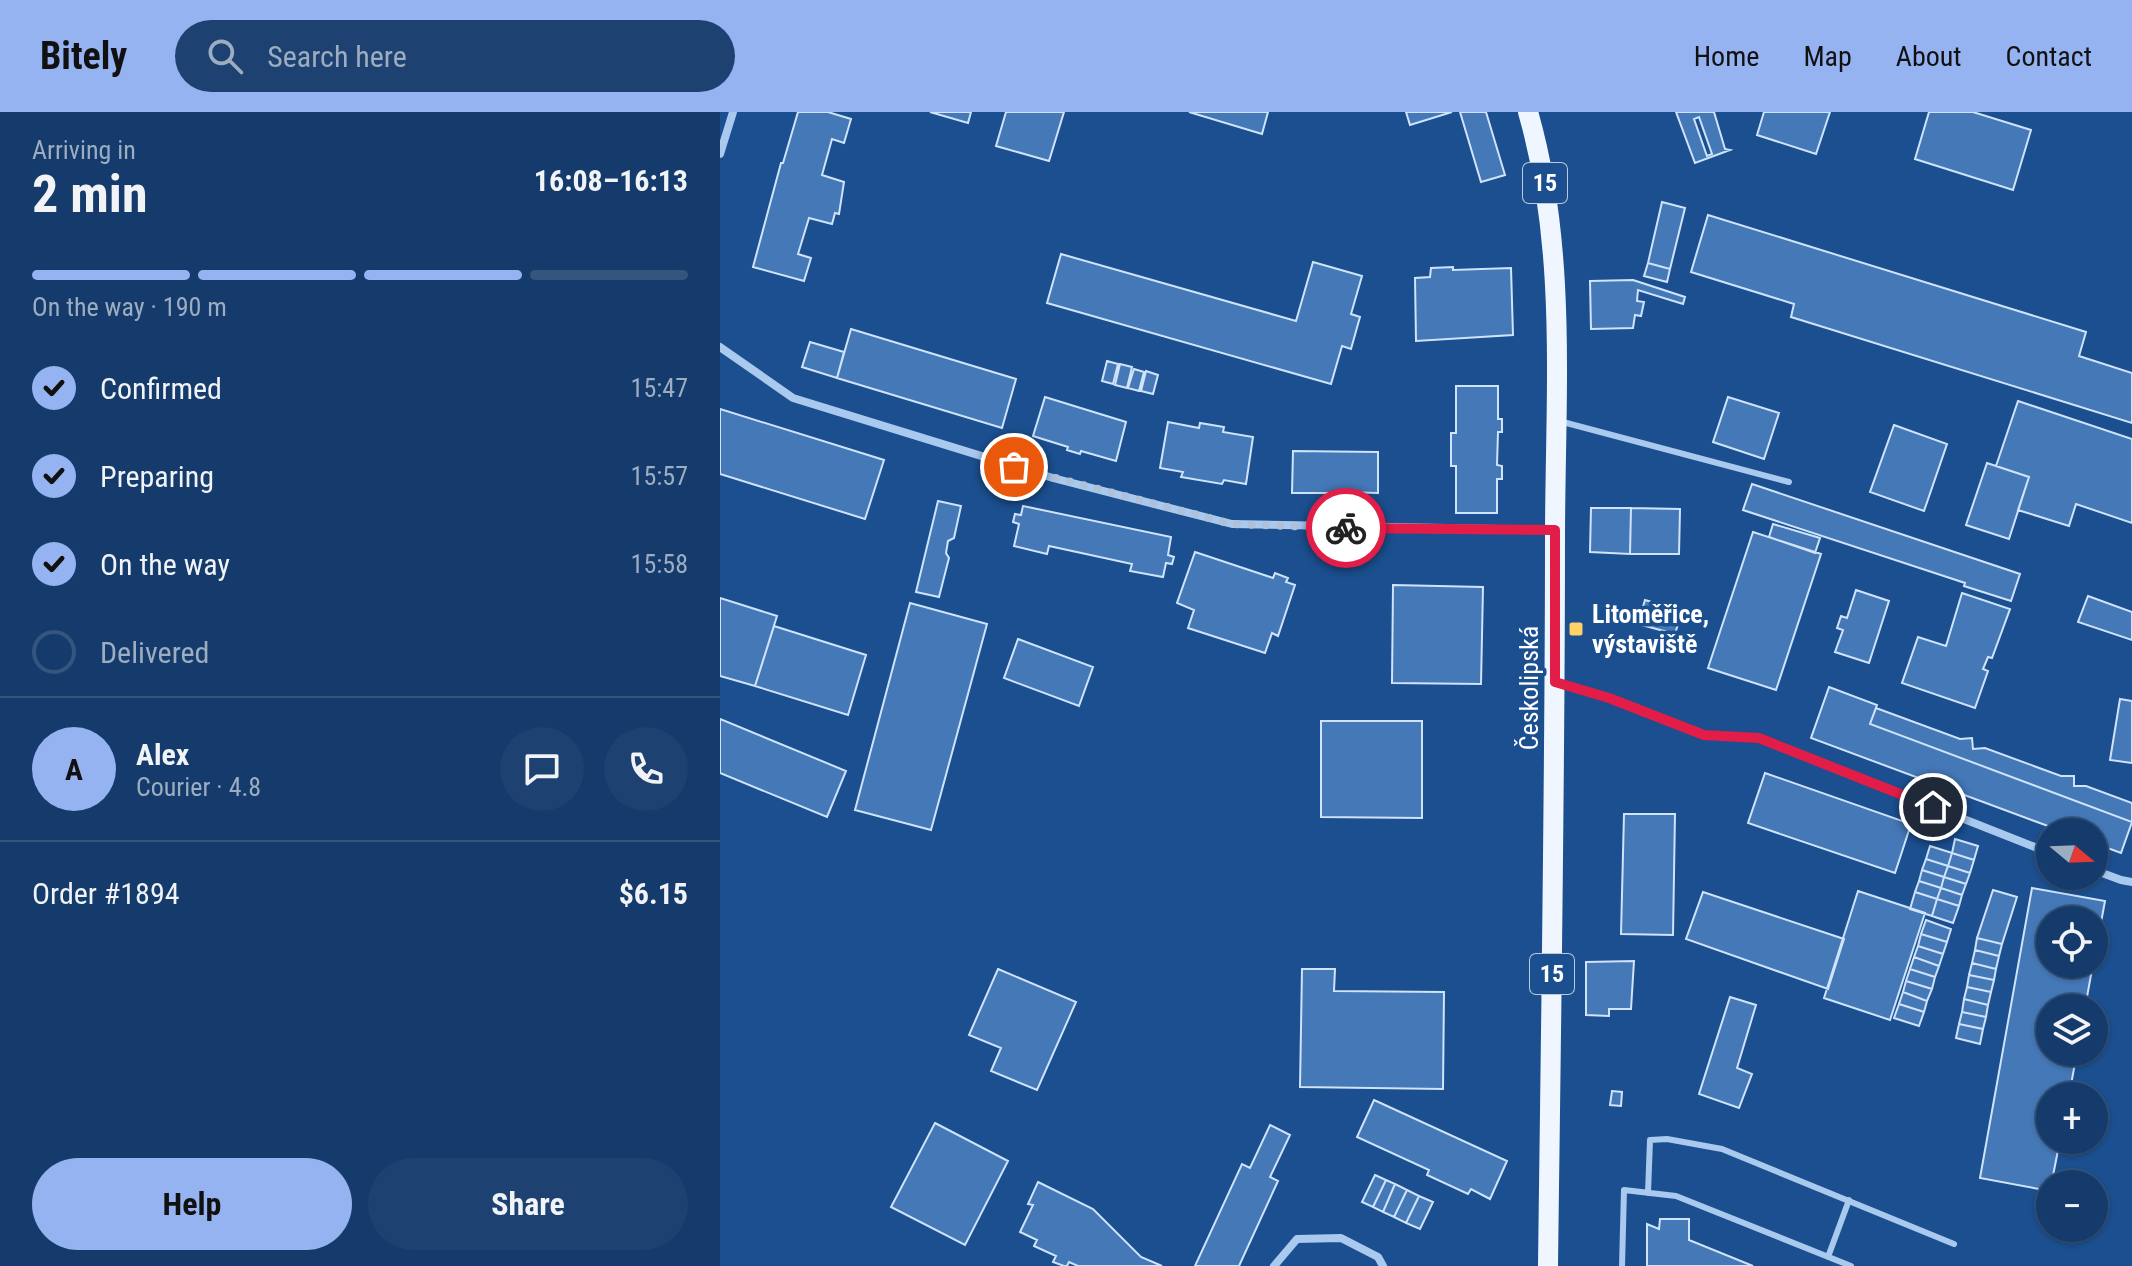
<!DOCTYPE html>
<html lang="en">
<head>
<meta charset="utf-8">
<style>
  :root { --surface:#143b6b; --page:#1d4271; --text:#f1f3f6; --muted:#9dadc1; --line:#33557e; --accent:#95b2f1 }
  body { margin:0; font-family:"Roboto Condensed",sans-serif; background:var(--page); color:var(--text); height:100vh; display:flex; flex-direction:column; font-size:30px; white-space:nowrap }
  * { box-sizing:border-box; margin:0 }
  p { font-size:26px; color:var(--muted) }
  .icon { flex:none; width:44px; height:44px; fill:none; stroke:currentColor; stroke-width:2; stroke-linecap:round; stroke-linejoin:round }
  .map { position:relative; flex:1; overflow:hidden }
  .panel { display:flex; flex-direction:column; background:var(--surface); width:720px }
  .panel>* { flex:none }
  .needle { width:52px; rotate:109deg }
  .buttons { position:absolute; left:1316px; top:706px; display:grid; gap:16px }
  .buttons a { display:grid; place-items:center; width:72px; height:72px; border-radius:50%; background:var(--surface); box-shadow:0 2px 6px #0004,0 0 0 2px var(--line); font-size:40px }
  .pin { position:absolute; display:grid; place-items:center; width:68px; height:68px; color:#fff; margin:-34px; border:4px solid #fff; border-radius:50%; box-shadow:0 2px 8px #0007 }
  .courier { position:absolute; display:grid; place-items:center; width:80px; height:80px; margin:-40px; border:6px solid #e11d48; border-radius:50%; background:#fff; color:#222; box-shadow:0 2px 10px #0007 }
  .overview em { font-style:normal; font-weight:700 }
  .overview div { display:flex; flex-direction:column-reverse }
  .overview { display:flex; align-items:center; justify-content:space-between; height:136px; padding:0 32px }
  h1 { font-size:52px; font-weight:700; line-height:60px }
  .bar { display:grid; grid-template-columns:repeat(4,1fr); gap:12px 8px; align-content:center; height:96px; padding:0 32px }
  .bar i { height:10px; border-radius:6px; background:var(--line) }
  .bar .active { background:var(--accent) }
  .bar p { grid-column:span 4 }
  .line { display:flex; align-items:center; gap:20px; padding:0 32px; border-top:2px solid var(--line) }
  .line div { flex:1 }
  .round { display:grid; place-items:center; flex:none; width:84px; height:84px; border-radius:42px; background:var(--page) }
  ol { padding:0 32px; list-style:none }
  li { display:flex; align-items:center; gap:24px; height:88px }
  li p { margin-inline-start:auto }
  li .icon { padding:8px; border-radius:50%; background:var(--accent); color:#111; stroke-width:4 }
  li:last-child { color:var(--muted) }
  li i { width:44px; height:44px; border:4px solid var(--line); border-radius:50% }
  .button { display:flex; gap:16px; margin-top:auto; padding:16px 32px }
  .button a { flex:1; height:92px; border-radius:48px; background:var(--accent); color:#111; font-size:32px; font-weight:700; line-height:92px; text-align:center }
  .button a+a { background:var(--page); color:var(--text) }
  header { display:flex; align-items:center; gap:48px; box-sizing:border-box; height:112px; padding:0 40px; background:var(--accent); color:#111 }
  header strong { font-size:38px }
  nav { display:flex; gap:44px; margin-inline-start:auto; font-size:28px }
  .search { width:560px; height:72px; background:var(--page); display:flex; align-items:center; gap:20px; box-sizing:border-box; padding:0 28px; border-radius:44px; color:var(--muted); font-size:30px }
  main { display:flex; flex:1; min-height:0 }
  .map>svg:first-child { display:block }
  .building { fill:#4478b7; stroke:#cfe3fa; stroke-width:2; fill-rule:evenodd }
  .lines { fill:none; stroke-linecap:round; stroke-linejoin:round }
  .lane { stroke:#a9c9ee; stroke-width:6 }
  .street { stroke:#a9c9ee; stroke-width:8 }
  .primary { stroke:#f0f6ff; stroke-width:20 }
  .done { stroke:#afc1d8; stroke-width:8; stroke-dasharray:0 14.4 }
  .route { stroke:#e11d48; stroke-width:10 }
  .poi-dot { fill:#ffd166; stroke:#1b4f8f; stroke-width:3 }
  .labels { text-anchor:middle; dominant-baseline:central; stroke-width:7; stroke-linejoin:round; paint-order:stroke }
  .shield { fill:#1b4f8f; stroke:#bbcadd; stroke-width:2 }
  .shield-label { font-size:24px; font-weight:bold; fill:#fff }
  .poi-label { font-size:26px; font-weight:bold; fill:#fff; stroke:#1b4f8f; text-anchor:start }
  .street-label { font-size:26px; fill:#fff; stroke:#1b4f8f }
</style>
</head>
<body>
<header>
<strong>Bitely</strong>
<div class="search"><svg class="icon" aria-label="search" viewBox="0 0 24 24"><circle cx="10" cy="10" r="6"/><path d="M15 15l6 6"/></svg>Search here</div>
<nav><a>Home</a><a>Map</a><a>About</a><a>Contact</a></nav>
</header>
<main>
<section class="panel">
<div class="overview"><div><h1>2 min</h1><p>Arriving in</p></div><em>16:08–16:13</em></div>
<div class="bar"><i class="active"></i><i class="active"></i><i class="active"></i><i></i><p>On the way · 190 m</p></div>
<ol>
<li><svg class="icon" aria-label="check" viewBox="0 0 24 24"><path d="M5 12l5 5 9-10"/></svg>Confirmed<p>15:47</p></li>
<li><svg class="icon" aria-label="check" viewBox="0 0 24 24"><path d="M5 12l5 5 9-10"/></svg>Preparing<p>15:57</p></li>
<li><svg class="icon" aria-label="check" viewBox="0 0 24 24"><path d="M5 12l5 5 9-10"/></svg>On the way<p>15:58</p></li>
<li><i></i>Delivered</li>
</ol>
<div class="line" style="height:144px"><b class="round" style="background:var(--accent);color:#111">A</b><div><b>Alex</b><p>Courier · 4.8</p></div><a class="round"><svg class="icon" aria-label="chat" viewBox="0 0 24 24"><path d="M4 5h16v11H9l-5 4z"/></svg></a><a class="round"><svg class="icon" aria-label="phone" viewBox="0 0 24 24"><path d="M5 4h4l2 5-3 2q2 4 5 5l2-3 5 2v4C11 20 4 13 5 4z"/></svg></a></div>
<div class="line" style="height:104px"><div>Order #1894</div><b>$6.15</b></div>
<div class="button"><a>Help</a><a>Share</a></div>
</section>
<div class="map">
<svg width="1412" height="1154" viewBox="0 0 1412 1154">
  <rect width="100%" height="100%" fill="#1b4f8f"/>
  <path class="building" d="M 78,0 L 108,0 L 131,7 L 124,31 L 112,27 L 102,63 L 124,70 L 119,102 L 115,101 L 112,112 L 89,106 L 78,142 L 91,146 L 84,169 L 33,155 L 61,51 L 63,51 Z
    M 210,0 L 251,0 L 248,11 Z
    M 286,0 L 344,0 L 329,49 L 276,34 Z
    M 469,0 L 548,0 L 542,22 Z
    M 686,0 L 732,0 L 690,13 Z
    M 740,0 L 766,0 L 785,63 L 761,70 Z
    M 956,0 L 994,0 L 1005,37 L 1010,38 L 975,51 ZM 979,5 L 992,42 L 987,44 L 974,7 Z
    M 1044,0 L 1110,0 L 1096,42 L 1037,23 Z
    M 1209,0 L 1253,0 L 1311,18 L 1293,78 L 1195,47 Z
    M 942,90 L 965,96 L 950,157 L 928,151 Z
    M 988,103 L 1366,220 L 1359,244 L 1412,261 L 1412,311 L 1071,205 L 1074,192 L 971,160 Z
    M 341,142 L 576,209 L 593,150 L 642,164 L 631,202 L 640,205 L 631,237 L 622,234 L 611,272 L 327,191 Z
    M 928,151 L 950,157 L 947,170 L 924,164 Z
    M 733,155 L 733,158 L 791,156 L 793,223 L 696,229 L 695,166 L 710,165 L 711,156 Z
    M 913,168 L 965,185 L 963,192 L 918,178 L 917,189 L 924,190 L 921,204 L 915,203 L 913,216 L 871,217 L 870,169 Z
    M 131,217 L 296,267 L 282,316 L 117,266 Z
    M 90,230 L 124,240 L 117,266 L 82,255 Z
    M 387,249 L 398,252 L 393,272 L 382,269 Z
    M 400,252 L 412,255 L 407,276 L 395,273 Z
    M 414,257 L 424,260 L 419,279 L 408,276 Z
    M 426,259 L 438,263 L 433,282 L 421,279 Z
    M 736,274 L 778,274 L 778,307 L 782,307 L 782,320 L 778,320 L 777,353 L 782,354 L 782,367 L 777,367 L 777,401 L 736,401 L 736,354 L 731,354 L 731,321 L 736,321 Z
    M 325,285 L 406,310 L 396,349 L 361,339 L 360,342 L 347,338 L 348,335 L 313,324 Z
    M 1008,285 L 1059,301 L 1044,347 L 993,330 Z
    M 1298,289 L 1412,327 L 1412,411 L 1356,392 L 1349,414 L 1298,398 L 1309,365 L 1276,354 Z
    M 0,297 L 164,348 L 145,407 L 0,362 Z
    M 448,310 L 479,316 L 480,311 L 504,315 L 503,320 L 533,325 L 526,372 L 504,368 L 502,372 L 461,365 L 463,360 L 440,356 Z
    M 1174,313 L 1227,332 L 1204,399 L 1150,380 Z
    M 573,339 L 658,340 L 658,381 L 622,380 L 622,384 L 608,384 L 608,381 L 572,381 Z
    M 1267,351 L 1309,365 L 1289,427 L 1246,413 Z
    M 1032,372 L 1300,462 L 1291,489 L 1244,474 L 1245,471 L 1023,398 Z
    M 218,389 L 241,394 L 234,426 L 228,429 L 226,441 L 229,446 L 219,485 L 196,480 Z
    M 303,394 L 451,425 L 448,443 L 454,445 L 452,452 L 446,451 L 443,465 L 410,459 L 412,452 L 329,434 L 327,442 L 294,434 L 299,412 L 293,410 L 295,402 L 301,403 Z
    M 871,396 L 911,396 L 910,442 L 870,440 Z
    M 911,396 L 960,397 L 959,442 L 910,442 Z
    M 1053,412 L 1100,426 L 1095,441 L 1049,425 Z
    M 1033,420 L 1101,442 L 1056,578 L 988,556 Z
    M 475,440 L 553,466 L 555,461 L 568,466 L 566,470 L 575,473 L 558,524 L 552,521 L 545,541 L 468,516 L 474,498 L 457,491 Z
    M 673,473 L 763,475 L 761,572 L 672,571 Z
    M 1136,478 L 1169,489 L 1149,551 L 1115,540 L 1123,518 L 1117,516 L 1121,504 L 1127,506 Z
    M 1242,481 L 1290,497 L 1272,546 L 1268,545 L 1263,557 L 1268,559 L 1255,596 L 1182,571 L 1198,525 L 1226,534 Z
    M 1368,484 L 1412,500 L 1412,528 L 1358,510 Z
    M 0,486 L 57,504 L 35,574 L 0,564 Z
    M 925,488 L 962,499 L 955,522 L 918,512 Z
    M 190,491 L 267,512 L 211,718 L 135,698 Z
    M 54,514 L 146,543 L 128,603 L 35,574 Z
    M 298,527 L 373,555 L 359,594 L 284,566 Z
    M 1109,575 L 1157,593 L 1150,612 L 1412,710 L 1401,741 L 1374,731 L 1374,720 L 1344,720 L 1091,626 Z
    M 1400,587 L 1412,589 L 1412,651 L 1390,648 Z
    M 1156,596 L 1240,627 L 1252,626 L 1253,637 L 1265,636 L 1341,664 L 1354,664 L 1354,674 L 1366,674 L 1412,691 L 1412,710 L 1150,612 Z
    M 0,607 L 126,659 L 107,705 L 0,661 Z
    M 601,609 L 702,609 L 702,706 L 601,705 Z
    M 1045,661 L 1191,712 L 1175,761 L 1028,711 Z
    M 904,702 L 955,702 L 953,823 L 901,822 Z
    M 1235,727 L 1258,734 L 1254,748 L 1232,741 Z
    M 1210,734 L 1232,741 L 1228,754 L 1206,747 Z
    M 1232,741 L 1254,748 L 1250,761 L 1228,754 Z
    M 1206,747 L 1228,754 L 1224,765 L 1202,758 Z
    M 1228,754 L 1250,761 L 1246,772 L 1224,765 Z
    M 1202,758 L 1224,765 L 1221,776 L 1199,769 Z
    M 1224,765 L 1246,772 L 1242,783 L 1221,776 Z
    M 1199,769 L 1221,776 L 1217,787 L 1195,780 Z
    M 1221,776 L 1242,783 L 1239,794 L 1217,787 Z
    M 1312,776 L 1385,789 L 1374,848 L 1374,808 L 1330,808 L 1330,852 L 1373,852 L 1365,896 L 1330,896 L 1330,940 L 1357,940 L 1349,984 L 1330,984 L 1330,1028 L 1340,1028 L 1330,1079 L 1260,1066 Z
    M 1273,778 L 1297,785 L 1282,832 L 1257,826 Z
    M 1138,779 L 1205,801 L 1170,908 L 1104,886 Z
    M 983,780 L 1124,827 L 1108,877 L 966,827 Z
    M 1195,780 L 1217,787 L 1212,804 L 1190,797 Z
    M 1217,787 L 1239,794 L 1233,811 L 1212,804 Z
    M 1206,808 L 1231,817 L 1227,830 L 1201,822 Z
    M 1201,822 L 1227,830 L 1223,842 L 1198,834 Z
    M 1257,826 L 1282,832 L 1279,844 L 1255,838 Z
    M 1198,834 L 1223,842 L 1219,854 L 1194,845 Z
    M 1255,838 L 1279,844 L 1276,857 L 1252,851 Z
    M 1194,845 L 1219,854 L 1215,865 L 1190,857 Z
    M 914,849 L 911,897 L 889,897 L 889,904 L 866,903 L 866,850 Z
    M 1252,851 L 1276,857 L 1274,868 L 1249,863 Z
    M 278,857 L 356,890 L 317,978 L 271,959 L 281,936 L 249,923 Z
    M 582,857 L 615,857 L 614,879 L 724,880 L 723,977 L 580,975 Z
    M 1190,857 L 1215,865 L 1212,877 L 1186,869 Z
    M 1249,863 L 1274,868 L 1271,880 L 1247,875 Z
    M 1186,869 L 1212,877 L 1207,889 L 1183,880 Z
    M 1247,875 L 1271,880 L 1268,893 L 1244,887 Z
    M 1183,880 L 1207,889 L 1204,900 L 1179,892 Z
    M 1010,885 L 1036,893 L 1017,956 L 1032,962 L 1019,996 L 979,982 Z
    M 1244,887 L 1268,893 L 1266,905 L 1242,900 Z
    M 1179,892 L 1204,900 L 1199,914 L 1174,906 Z
    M 1242,900 L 1266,905 L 1263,917 L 1239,912 Z
    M 1239,912 L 1263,917 L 1260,932 L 1236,926 Z
    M 892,979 L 902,980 L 901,994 L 890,993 Z
    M 654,988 L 787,1049 L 770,1087 L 751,1077 L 748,1082 L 707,1063 L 709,1058 L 637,1025 Z
    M 215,1011 L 288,1049 L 245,1133 L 171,1095 Z
    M 550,1013 L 570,1023 L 550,1065 L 558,1069 L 519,1154 L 475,1154 L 522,1052 L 530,1056 Z
    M 655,1063 L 666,1068 L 653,1095 L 642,1090 Z
    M 666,1068 L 675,1072 L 663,1100 L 653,1095 Z
    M 318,1070 L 373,1097 L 421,1145 L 442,1154 L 358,1154 L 349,1150 L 347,1154 L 344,1154 L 333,1150 L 336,1144 L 314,1134 L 317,1128 L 300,1120 L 313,1093 L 308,1092 Z
    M 675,1072 L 687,1078 L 674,1105 L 663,1100 Z
    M 687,1078 L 699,1084 L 686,1111 L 674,1105 Z
    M 699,1084 L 713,1090 L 700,1117 L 686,1111 Z
    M 940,1107 L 969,1107 L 969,1128 L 1033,1154 L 927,1154 L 927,1112 L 939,1117 Z"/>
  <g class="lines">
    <path class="lane" d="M 839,309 L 1069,370
      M 928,1081 L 930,1028 L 947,1027 L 1002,1037 L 1234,1132
      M 1108,1145 L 1129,1088
      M 902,1154 L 904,1078 L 956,1084 L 1131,1154"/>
    <path class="street" d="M 0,42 L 13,0
      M 0,235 L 73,286 L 333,366 L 512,412 L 835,418
      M 835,570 L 889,586 L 984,623 L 1039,626 L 1330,741
      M 1374,758 L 1401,768 L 1412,770
      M 554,1154 L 577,1127 L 621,1126 L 658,1145 L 663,1154"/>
    <path class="primary" d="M 808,0 C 848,138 835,286 835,427 C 835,670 831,912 828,1154"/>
  </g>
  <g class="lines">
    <path class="done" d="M 294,355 L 512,412 L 626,416"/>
    <path class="route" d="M 626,416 L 835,418 L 835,570 L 889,586 L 984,623 L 1039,626 L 1213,695"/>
  </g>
  <rect class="poi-dot" x="848" y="509" width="16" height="16" rx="4"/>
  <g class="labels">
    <g class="shield">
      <rect x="803" y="51" width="44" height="40" rx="6"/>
      <rect x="810" y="842" width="44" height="40" rx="6"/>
    </g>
    <g class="shield-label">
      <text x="825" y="71">15</text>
      <text x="832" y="862">15</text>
    </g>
    <g class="poi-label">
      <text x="872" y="502">Litoměřice,<tspan x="872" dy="30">výstaviště</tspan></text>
    </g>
    <g class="street-label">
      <text transform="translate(809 576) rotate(-90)">Českolipská</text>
    </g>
  </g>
</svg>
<div class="buttons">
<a><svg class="needle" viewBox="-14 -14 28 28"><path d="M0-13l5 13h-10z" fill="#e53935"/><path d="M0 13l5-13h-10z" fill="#9dadc1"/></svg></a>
<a><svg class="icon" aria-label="locate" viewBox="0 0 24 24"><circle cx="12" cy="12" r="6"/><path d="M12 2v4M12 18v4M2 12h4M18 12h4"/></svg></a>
<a><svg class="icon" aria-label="layers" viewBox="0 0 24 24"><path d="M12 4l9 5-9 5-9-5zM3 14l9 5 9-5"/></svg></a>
<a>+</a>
<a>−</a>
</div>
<div class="pin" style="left:294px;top:355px;background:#ea580c"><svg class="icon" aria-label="bag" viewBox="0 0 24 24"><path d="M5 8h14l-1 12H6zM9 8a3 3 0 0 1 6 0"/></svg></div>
<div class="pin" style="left:1213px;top:695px;background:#1f2937"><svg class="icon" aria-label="home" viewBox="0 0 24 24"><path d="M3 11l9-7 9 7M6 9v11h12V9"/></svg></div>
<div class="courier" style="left:626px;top:416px"><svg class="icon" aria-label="bike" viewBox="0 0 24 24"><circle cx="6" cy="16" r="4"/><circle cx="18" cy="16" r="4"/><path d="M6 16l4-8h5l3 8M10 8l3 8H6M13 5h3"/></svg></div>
</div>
</main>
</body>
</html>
